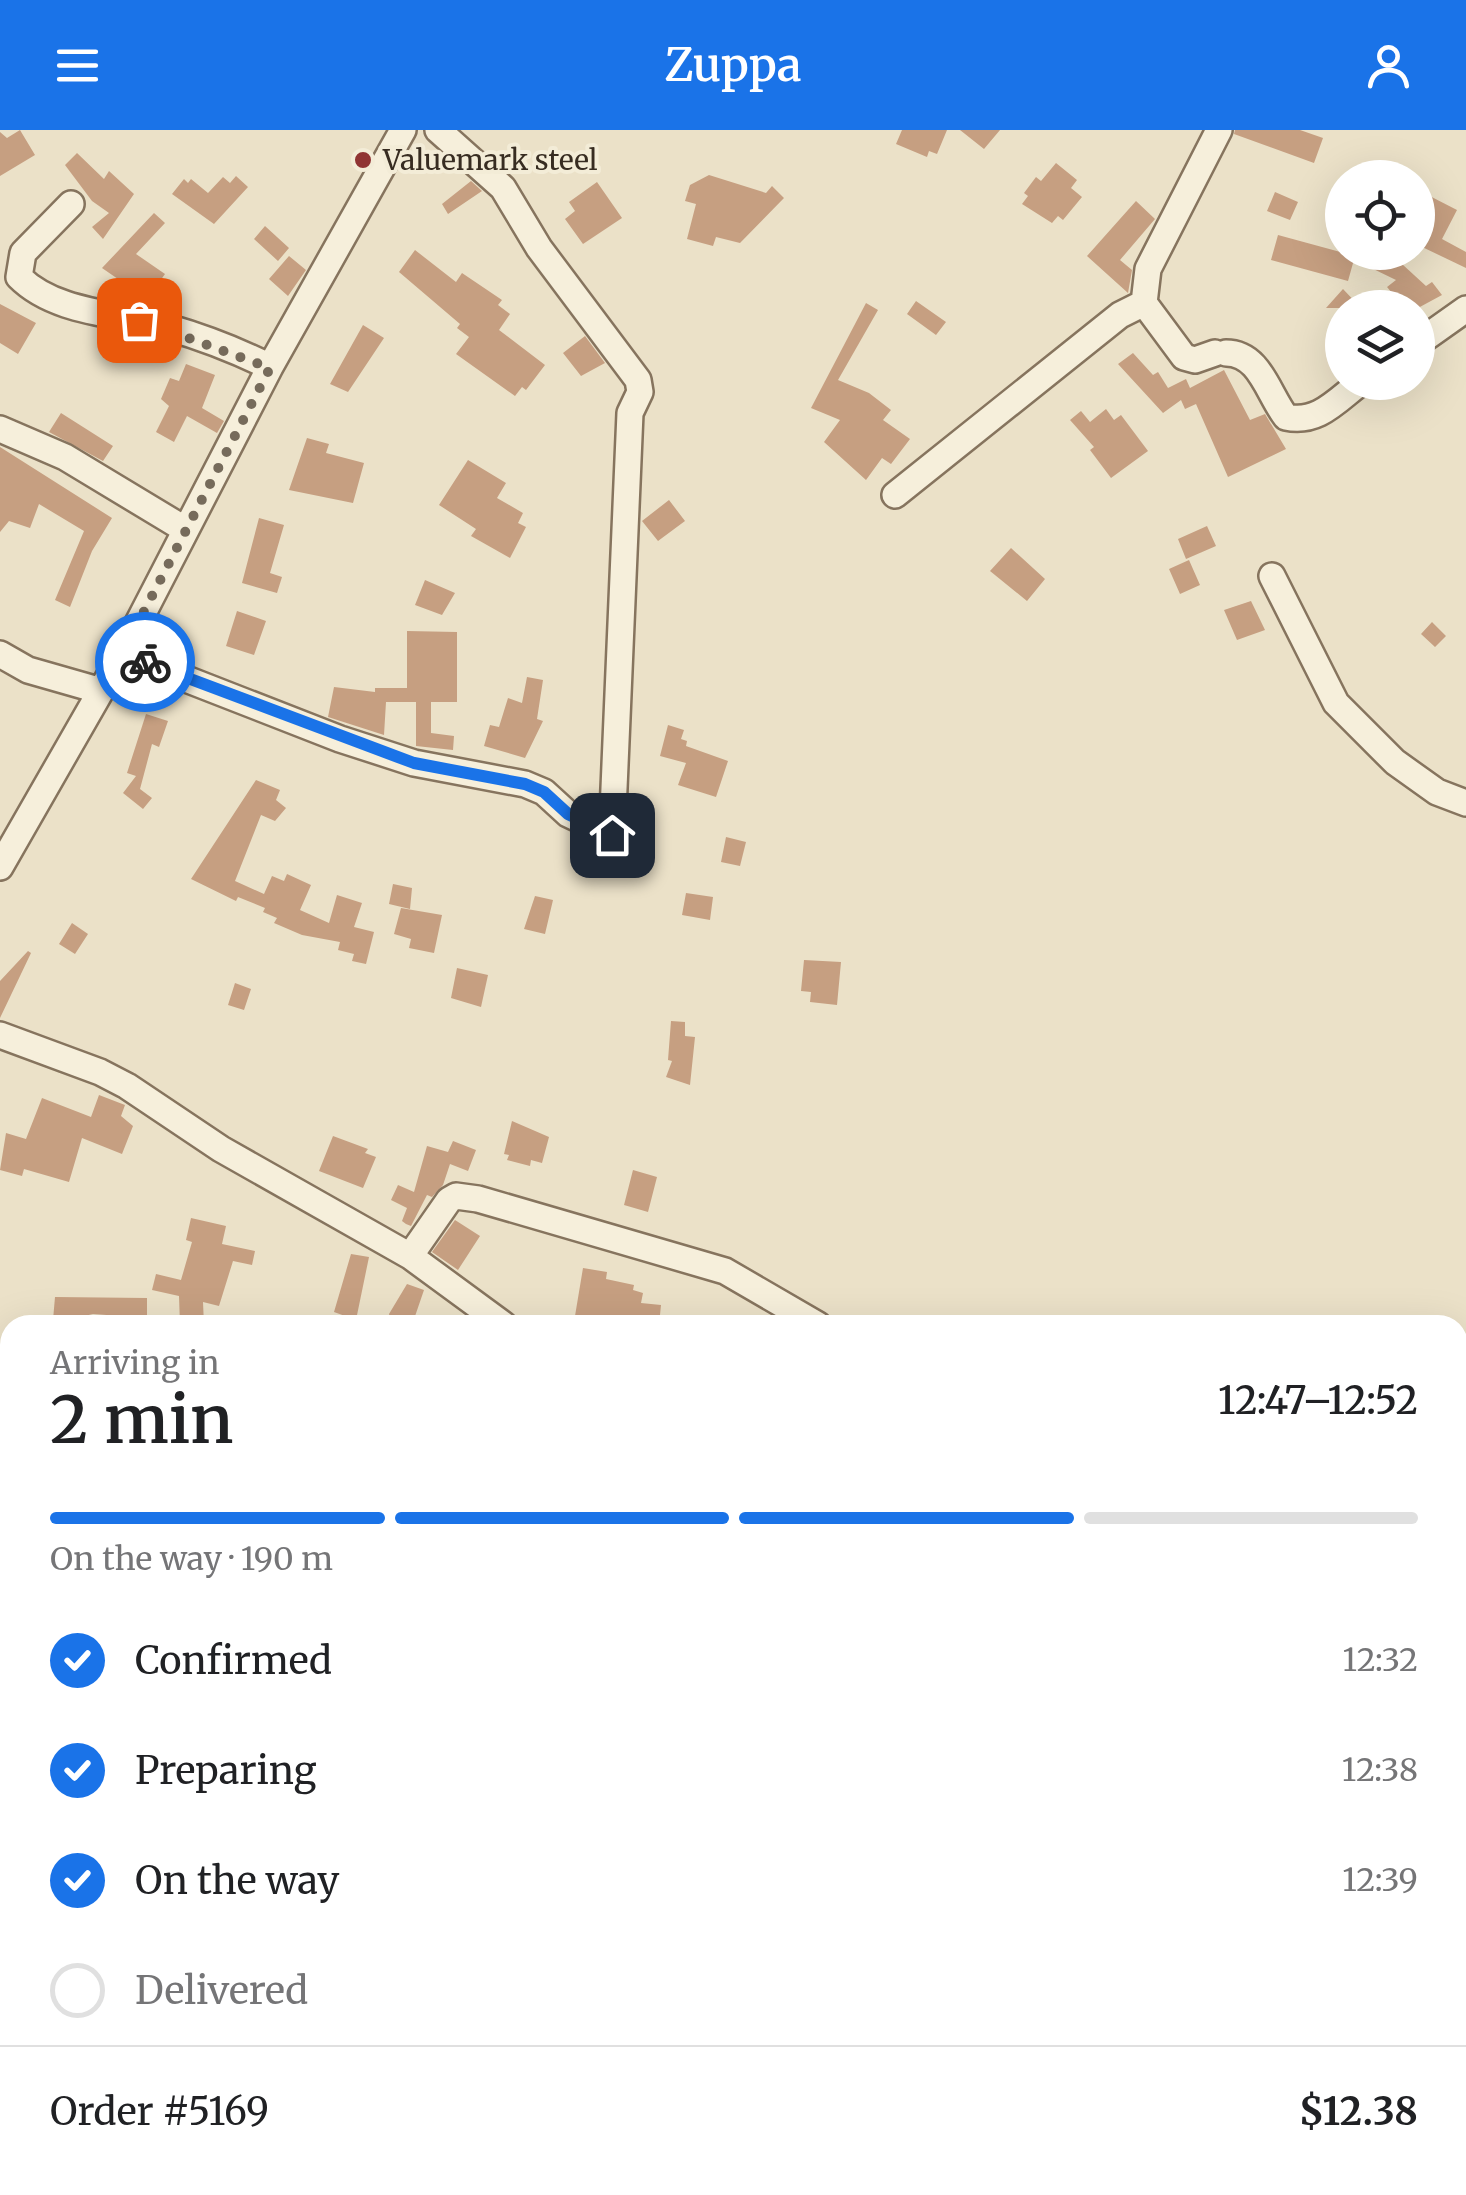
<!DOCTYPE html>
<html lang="en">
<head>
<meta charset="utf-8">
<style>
  :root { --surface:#fff; --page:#f6f6f6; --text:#202124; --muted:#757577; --line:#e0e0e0; --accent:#1a73e8 }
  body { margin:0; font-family:Merriweather,serif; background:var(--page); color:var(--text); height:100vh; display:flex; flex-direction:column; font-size:38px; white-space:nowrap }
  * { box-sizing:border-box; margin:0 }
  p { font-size:32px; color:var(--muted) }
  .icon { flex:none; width:55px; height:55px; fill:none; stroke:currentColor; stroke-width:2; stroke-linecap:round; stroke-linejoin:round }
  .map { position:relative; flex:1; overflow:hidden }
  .side { position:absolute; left:0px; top:1185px; width:1468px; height:880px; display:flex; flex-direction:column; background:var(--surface); border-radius:30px 30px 0 0; box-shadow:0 10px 40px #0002 }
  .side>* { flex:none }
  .tools { position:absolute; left:1325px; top:30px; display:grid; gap:20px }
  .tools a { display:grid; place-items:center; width:110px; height:110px; border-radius:50%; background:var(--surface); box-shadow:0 10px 40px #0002; font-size:50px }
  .pin { position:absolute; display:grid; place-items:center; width:85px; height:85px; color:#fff; margin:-42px; border-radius:20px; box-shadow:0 5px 15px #0006 }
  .courier { position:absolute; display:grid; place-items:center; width:100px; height:100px; margin:-50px; border:8px solid #1a73e8; border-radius:50%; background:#fff; color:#222; box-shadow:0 2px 12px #0007 }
  .headline em { font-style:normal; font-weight:600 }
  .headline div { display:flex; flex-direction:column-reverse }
  .headline { display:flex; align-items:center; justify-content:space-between; height:170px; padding:0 50px }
  h1 { font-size:65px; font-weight:600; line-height:75px }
  .bar { display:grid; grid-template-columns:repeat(4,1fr); gap:15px 10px; align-content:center; height:120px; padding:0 50px }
  .bar i { height:12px; border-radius:8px; background:var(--line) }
  .bar .selected { background:var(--accent) }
  .bar p { grid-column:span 4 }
  .line { display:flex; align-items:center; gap:25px; padding:0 50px; border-top:2px solid var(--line) }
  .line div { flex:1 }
  ol { padding:0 50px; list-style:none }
  li { display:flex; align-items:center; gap:30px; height:110px }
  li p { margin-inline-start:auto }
  li .icon { padding:10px; border-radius:50%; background:var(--accent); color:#fff; stroke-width:4 }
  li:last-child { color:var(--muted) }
  li i { width:55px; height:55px; border:5px solid var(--line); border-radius:50% }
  header { display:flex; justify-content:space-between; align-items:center; height:130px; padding:0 50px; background:var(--accent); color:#fff; font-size:45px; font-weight:600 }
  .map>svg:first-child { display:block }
  .building { fill:#c69f81 }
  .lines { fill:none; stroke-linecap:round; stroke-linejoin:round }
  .minor-casing { stroke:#86745e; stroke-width:30 }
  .minor { stroke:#f6efdb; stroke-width:25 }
  .done { stroke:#766b5b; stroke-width:10; stroke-dasharray:0 18 }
  .route { stroke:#1a73e8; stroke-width:12 }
  .poi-dot { fill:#903433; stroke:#f3ecd7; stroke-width:4 }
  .labels { text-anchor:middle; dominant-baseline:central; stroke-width:8; stroke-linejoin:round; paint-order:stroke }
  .poi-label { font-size:28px; fill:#372c21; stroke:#f3ecd7; text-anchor:start }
</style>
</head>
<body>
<header><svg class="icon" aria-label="menu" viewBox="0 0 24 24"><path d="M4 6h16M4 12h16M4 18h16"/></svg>Zuppa<svg class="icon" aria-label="person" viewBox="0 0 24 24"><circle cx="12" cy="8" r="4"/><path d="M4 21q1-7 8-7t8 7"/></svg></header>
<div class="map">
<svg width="1466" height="2065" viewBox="0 0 1466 2065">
  <rect width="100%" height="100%" fill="#ebe1c8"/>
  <path class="building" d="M 20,0 L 35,25 L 0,46 L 0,2 L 7,8 Z
    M 902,0 L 947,0 L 937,24 L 929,21 L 927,27 L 896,14 Z
    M 960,0 L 1000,0 L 984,19 Z
    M 1235,0 L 1300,0 L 1323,8 L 1314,33 L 1234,4 Z
    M 77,23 L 104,49 L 109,41 L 134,64 L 103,109 L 92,97 L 109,83 L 92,71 L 65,35 Z
    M 1056,33 L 1077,50 L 1071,58 L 1082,67 L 1063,90 L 1058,86 L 1052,93 L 1022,74 L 1028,66 L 1024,63 L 1036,47 L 1041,51 Z
    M 709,45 L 766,63 L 772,56 L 784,68 L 740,113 L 716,107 L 713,116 L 687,109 L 696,74 L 685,71 L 690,55 Z
    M 236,46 L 248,57 L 214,94 L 172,64 L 184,49 L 188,53 L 191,49 L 208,63 L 223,47 L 230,53 Z
    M 471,51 L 482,61 L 448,84 L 442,74 Z
    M 597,52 L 622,88 L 583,114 L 565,89 L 575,81 L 569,72 Z
    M 1418,60 L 1457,80 L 1442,109 L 1466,122 L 1466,138 L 1418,115 Z
    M 1275,62 L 1298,72 L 1290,90 L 1267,81 Z
    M 1136,71 L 1155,89 L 1120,130 L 1132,140 L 1128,163 L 1087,126 Z
    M 154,83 L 165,93 L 136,124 L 165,144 L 147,169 L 102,138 Z
    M 265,96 L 289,118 L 278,131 L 254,109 Z
    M 1278,105 L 1355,126 L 1348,151 L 1271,130 Z
    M 415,120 L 456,152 L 462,143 L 502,170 L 498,175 L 510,184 L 499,200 L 545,235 L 526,260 L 522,257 L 515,266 L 456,224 L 469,207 L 457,198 L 460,194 L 399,142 Z
    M 1366,122 L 1385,129 L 1390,123 L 1426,156 L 1432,152 L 1442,165 L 1418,178 L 1371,178 L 1392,163 L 1387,157 L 1396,150 L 1361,133 Z
    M 289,126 L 306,140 L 288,166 L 269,149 Z
    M 1343,159 L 1361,178 L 1326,178 Z
    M 916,171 L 946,192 L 936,205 L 907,184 Z
    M 866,173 L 878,180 L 838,250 L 869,263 L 891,280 L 883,290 L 910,309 L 891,334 L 882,328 L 866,350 L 824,312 L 840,290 L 811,278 Z
    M 0,174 L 36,193 L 18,224 L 0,213 Z
    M 363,195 L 384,208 L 348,262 L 330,254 Z
    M 585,206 L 605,233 L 581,246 L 563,223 Z
    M 1133,223 L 1153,245 L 1158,242 L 1168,258 L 1186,249 L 1190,258 L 1224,240 L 1250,290 L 1265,284 L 1286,319 L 1228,347 L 1196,274 L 1185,279 L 1181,270 L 1163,283 L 1118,234 Z
    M 186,234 L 215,245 L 202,278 L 224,291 L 217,303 L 187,286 L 174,312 L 156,302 L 169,276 L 161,269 L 170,248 L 179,251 Z
    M 1106,279 L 1114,290 L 1121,285 L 1148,321 L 1111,348 L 1090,320 L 1094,317 L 1070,290 L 1081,281 L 1090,292 Z
    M 61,283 L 113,316 L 103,331 L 49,302 Z
    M 307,308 L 329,314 L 326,323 L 364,333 L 353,373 L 289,360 Z
    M 0,317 L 112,388 L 92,421 L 70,477 L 55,470 L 84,401 L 39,374 L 30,398 L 9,391 L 0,402 Z
    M 468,330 L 506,353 L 497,368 L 523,383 L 518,393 L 526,397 L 510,428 L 471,406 L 476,399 L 439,375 Z
    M 669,370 L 685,391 L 658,411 L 642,391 Z
    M 259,388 L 284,395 L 270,443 L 282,447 L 277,463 L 242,453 Z
    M 1207,396 L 1216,416 L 1186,429 L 1178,409 Z
    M 1011,418 L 1045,449 L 1027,471 L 990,441 Z
    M 1189,430 L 1200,455 L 1180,464 L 1169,439 Z
    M 425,450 L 455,463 L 442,485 L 415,475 Z
    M 1251,471 L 1265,500 L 1237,510 L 1224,480 Z
    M 237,481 L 266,491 L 254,525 L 226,516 Z
    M 1432,492 L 1446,506 L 1435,517 L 1421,504 Z
    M 407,501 L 457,502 L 457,572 L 431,572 L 431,603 L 454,606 L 453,620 L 416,616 L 416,572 L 386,572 L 384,605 L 328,587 L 334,557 L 375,562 L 375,558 L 407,558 Z
    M 527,547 L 543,550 L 537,589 L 543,591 L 525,628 L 484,616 L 490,595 L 499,597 L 508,568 L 522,573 Z
    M 146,584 L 168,591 L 159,617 L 152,614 L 140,659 L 152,668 L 143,679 L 123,663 L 136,646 L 127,643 Z
    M 668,595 L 684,600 L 681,609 L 687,611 L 686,616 L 728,631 L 716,667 L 678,655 L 686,633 L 660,626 Z
    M 256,650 L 280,660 L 276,670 L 286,678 L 275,691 L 261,685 L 235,751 L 264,764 L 272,746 L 284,751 L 287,744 L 311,755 L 300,780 L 329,793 L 337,765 L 362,773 L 354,797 L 374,802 L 366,834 L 352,831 L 354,824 L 338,820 L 340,812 L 302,805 L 274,793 L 277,788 L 263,782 L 265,778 L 238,767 L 236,771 L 191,749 Z
    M 726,707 L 746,712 L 740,736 L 721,732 Z
    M 393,754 L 412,758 L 410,779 L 389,774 Z
    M 686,763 L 713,767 L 710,790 L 682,785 Z
    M 535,766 L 553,770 L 545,804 L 524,799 Z
    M 401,778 L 442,785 L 434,823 L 409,818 L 411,809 L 394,804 Z
    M 72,793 L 88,804 L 75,824 L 59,814 Z
    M 28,821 L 31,823 L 0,888 L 0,851 Z
    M 804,830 L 841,832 L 837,875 L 810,872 L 811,862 L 801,861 Z
    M 457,838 L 488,845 L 481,877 L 451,868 Z
    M 235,853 L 251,859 L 244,880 L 228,875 Z
    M 671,891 L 685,892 L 685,906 L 695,907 L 690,955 L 666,947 L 672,931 L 668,930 Z
    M 99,965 L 125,975 L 121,986 L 133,996 L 122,1024 L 82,1008 L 69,1052 L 24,1039 L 22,1046 L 0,1040 L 6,1003 L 26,1009 L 42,968 L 91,987 Z
    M 512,991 L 549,1007 L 542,1033 L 531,1030 L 530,1036 L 507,1030 L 509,1025 L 504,1024 Z
    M 333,1006 L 368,1019 L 365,1023 L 376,1027 L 363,1058 L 319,1041 Z
    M 453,1011 L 476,1020 L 468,1041 L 450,1034 L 443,1055 L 432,1067 L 427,1065 L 411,1096 L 406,1094 L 402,1091 L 407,1078 L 391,1070 L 398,1055 L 414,1062 L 427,1016 L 448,1022 Z
    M 633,1040 L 657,1047 L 648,1082 L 624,1075 Z
    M 191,1088 L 226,1096 L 222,1114 L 255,1121 L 252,1135 L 233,1131 L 219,1176 L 203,1172 L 204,1195 L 180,1195 L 179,1166 L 152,1160 L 156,1144 L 181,1150 L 192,1112 L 186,1110 Z
    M 455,1090 L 480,1106 L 458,1140 L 432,1122 Z
    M 351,1124 L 369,1127 L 356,1190 L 334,1182 Z
    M 583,1138 L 607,1142 L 606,1149 L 634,1155 L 633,1160 L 643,1163 L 641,1173 L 661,1175 L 659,1195 L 603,1195 L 604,1191 L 575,1186 Z
    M 407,1154 L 424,1160 L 412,1195 L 391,1191 L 389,1184 Z
    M 55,1167 L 147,1168 L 147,1188 L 93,1184 L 80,1187 L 80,1192 L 53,1190 Z"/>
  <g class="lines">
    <defs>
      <path id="minor" d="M 71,74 L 23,123 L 19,147 C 56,184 119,183 167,197 C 202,207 238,221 270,237
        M 1144,173 L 1184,227 L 1195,230 L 1215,223
        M 1418,213 L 1466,179
        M 1226,223 C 1260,223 1268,264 1286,287 C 1318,294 1336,271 1361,252
        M 0,299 L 65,327 L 186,400
        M 895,365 L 1120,185 L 1144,173 L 1148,139 L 1219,0
        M 1272,446 L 1336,573 L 1395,632 L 1437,662 L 1466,673
        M 0,524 L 28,540 L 98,560
        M 122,524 L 340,609 L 414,633 L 525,654 L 544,662 L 568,684 L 612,705 L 630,283 L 640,262 L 638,250 L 539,118 L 503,58 L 438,0
        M 0,737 L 122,524 L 270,237 L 403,0
        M 0,905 L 100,942 L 127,956 L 221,1019 L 410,1126 L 504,1195
        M 410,1126 L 449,1070 L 456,1066 L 478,1069 L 725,1141 L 818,1195
        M 0,1593 L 10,1607
        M 0,1690 L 10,1693
        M 0,2007 L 10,2013
        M 80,2055 L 96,2065"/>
    </defs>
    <use href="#minor" class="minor-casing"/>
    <use href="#minor" class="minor"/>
  </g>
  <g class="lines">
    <path class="done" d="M 139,190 L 270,238 L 122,524 L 145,532"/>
    <path class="route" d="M 145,532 L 414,633 L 525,654 L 544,662 L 568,684 L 612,705"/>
  </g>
  <circle class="poi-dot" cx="363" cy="30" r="10"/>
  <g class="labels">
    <g class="poi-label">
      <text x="383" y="30">Valuemark steel</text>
    </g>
  </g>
</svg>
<div class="tools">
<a><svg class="icon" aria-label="locate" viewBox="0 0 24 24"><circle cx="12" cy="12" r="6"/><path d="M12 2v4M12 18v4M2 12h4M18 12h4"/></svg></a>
<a><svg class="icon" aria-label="layers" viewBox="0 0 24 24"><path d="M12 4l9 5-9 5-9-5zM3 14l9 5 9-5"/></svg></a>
</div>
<div class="pin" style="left:139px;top:190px;background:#ea580c"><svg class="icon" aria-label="bag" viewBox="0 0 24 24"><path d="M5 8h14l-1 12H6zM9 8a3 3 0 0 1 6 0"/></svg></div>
<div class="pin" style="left:612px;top:705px;background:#1f2937"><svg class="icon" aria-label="home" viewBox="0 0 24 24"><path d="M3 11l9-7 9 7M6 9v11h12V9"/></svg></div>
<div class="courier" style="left:145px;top:532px"><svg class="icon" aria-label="bike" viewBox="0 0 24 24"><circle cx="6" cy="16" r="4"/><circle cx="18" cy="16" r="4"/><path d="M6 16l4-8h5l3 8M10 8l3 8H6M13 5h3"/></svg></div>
<section class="side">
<div class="headline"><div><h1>2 min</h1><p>Arriving in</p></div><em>12:47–12:52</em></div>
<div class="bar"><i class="selected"></i><i class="selected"></i><i class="selected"></i><i></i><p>On the way · 190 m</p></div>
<ol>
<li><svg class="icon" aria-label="check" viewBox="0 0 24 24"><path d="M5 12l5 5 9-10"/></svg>Confirmed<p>12:32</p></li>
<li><svg class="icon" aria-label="check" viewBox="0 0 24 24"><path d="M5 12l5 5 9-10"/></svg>Preparing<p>12:38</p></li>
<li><svg class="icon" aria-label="check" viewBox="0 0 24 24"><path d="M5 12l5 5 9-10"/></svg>On the way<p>12:39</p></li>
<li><i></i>Delivered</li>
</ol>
<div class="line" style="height:130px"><div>Order #5169</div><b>$12.38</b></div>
</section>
</div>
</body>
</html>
